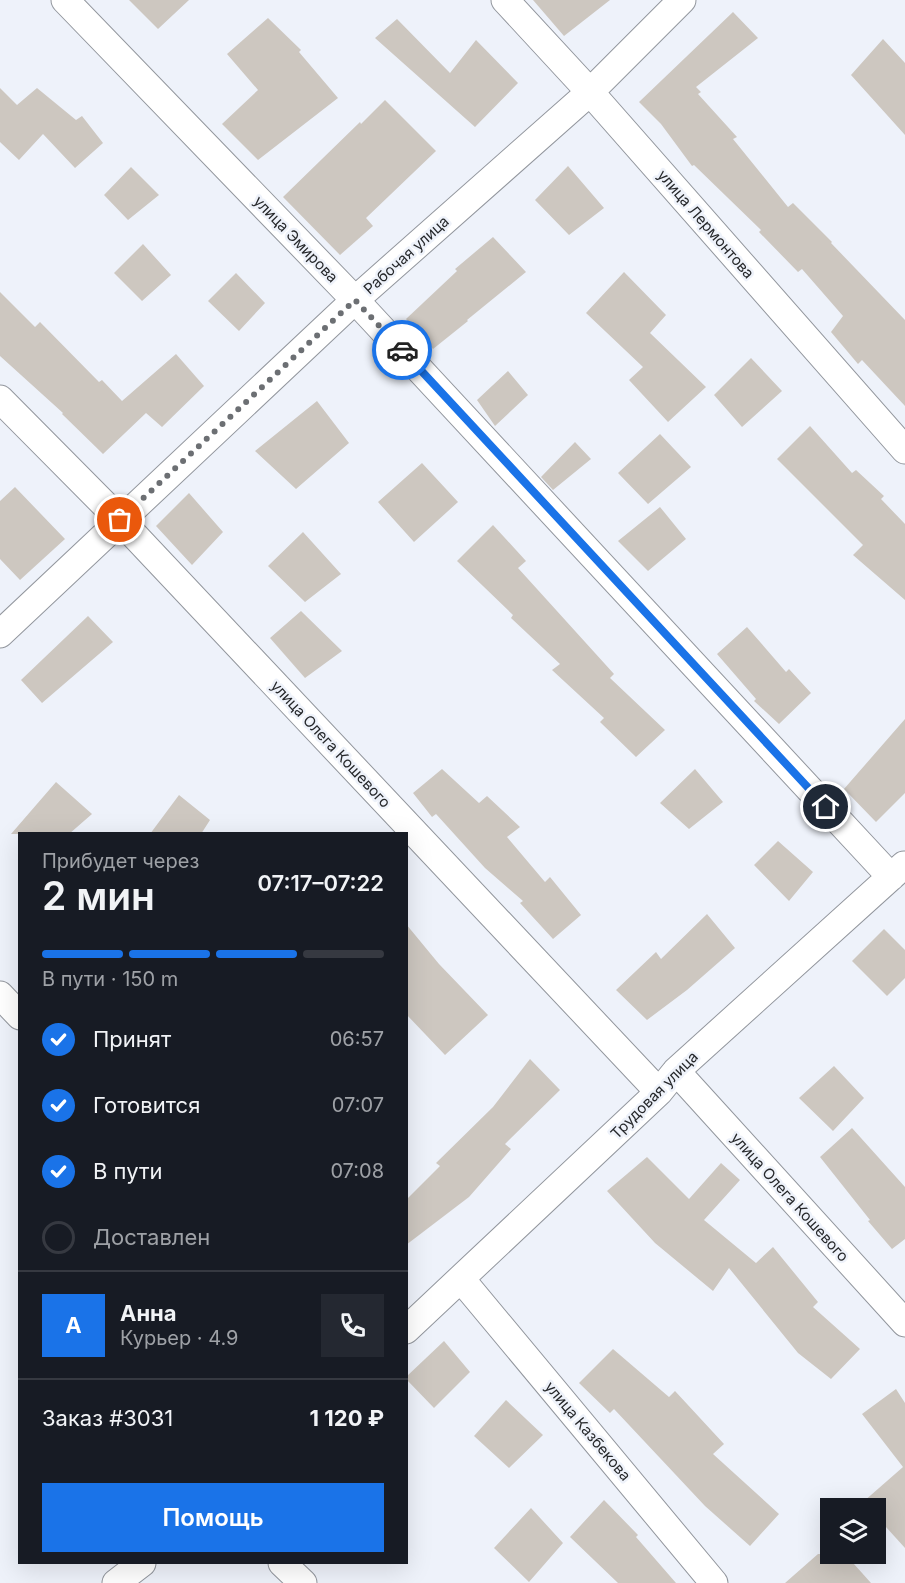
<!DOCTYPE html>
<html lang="ru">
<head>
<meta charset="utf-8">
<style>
  :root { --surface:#171b24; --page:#242831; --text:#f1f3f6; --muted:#9ea1a6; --line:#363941; --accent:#1a73e8 }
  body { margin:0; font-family:Inter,sans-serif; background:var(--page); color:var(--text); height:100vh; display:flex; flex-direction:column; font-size:22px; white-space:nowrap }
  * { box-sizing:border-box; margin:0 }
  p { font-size:20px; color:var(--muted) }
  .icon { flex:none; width:33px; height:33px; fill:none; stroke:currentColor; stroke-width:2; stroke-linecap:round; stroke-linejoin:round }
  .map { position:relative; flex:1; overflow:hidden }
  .sheet { position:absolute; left:18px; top:832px; width:390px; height:732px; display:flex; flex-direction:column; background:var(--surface); border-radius:0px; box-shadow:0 6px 24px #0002 }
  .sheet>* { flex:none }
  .buttons { position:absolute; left:820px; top:1498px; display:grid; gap:12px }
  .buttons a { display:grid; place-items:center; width:66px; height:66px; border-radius:0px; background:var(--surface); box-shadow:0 6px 24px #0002; font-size:30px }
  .pin { position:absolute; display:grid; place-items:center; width:51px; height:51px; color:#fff; margin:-26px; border:3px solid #fff; border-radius:50%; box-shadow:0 2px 6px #0007 }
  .courier { position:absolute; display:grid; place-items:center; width:60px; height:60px; margin:-30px; border:4px solid #1a73e8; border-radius:50%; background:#fff; color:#222; box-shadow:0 2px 8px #0007 }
  .head em { font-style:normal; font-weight:600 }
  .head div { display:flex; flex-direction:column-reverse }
  .head { display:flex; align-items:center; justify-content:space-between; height:102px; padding:0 24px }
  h1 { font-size:39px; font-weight:600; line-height:45px }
  .bar { display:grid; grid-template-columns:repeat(4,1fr); gap:9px 6px; align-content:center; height:72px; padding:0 24px }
  .bar i { height:8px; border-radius:4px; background:var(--line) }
  .bar .current { background:var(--accent) }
  .bar p { grid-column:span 4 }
  .line { display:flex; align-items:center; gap:15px; padding:0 24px; border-top:2px solid var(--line) }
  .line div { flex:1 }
  .round { display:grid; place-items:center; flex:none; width:63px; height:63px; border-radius:0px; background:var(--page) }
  ol { padding:0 24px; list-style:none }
  li { display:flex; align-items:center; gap:18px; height:66px }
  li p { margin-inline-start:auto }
  li .icon { padding:6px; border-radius:50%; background:var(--accent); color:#fff; stroke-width:4 }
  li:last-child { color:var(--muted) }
  li i { width:33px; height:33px; border:3px solid var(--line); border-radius:50% }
  .primary-button { display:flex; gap:12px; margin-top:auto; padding:12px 24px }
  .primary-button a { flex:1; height:69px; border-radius:0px; background:var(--accent); color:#fff; font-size:24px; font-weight:600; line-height:69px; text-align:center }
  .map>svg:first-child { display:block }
  .building { fill:#cdc7c0 }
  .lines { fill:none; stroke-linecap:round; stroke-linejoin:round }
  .minor-casing { stroke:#92969d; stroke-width:29 }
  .minor { stroke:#fff; stroke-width:27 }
  .done { stroke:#6c6f73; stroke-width:6; stroke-dasharray:0 10.8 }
  .route { stroke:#1a73e8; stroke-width:8 }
  .labels { text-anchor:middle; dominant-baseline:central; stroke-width:5; stroke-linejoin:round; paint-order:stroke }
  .street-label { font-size:15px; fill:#26282b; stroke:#eef2fa }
</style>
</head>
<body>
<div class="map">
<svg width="905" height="1583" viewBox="0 0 905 1583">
  <rect width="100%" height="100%" fill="#eef2fa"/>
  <path class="building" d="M 129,0 L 189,0 L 158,29 Z
    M 533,0 L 610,0 L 564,36 Z
    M 733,12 L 758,38 L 696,87 L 701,92 L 698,94 L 737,137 L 733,139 L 788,207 L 793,203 L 832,242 L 831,243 L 905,320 L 905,406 L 862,360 L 858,364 L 831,332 L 843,316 L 802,269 L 798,272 L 759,232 L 761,230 L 694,165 L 692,166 L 661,124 L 639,102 Z
    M 268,18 L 301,50 L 299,52 L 338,98 L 258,160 L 222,124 L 258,90 L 227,54 Z
    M 397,19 L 450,73 L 476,40 L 518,83 L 475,127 L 375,38 Z
    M 883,39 L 905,63 L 905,135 L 851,75 Z
    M 0,88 L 17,105 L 37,88 L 76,120 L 82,116 L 103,143 L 75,168 L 43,134 L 19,160 L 0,142 Z
    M 385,100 L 436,151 L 366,218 L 373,226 L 340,255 L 283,197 L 360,122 L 361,124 Z
    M 568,166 L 604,208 L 569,235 L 535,200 Z
    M 131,167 L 159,195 L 128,220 L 104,195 Z
    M 493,237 L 526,272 L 467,320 L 468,321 L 433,349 L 406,319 L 457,271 L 455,269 Z
    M 143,244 L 171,275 L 142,301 L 114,273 Z
    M 624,272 L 666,315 L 650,333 L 706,387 L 668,422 L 629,380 L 643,367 L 586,313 Z
    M 236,273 L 265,303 L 239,331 L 208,301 Z
    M 0,292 L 35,327 L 40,322 L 99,382 L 102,380 L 122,401 L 176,354 L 204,386 L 162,427 L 146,413 L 103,454 L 62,414 L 63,413 L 0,356 Z
    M 751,358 L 782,391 L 742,427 L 714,395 Z
    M 508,371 L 528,395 L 495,426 L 477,400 Z
    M 317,401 L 349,443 L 296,489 L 255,451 Z
    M 810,426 L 852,473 L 856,470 L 884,496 L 881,499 L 905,524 L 905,600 L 853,555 L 863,545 L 777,459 Z
    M 660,434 L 691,467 L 648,504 L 618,473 Z
    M 575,442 L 591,459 L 553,490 L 541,477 Z
    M 422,463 L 458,502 L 414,542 L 378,502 Z
    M 15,487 L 65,539 L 20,580 L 0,559 L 0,501 Z
    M 189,493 L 223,532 L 192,565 L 156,526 Z
    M 660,507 L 686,539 L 648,571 L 618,541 Z
    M 493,525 L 526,561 L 518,568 L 614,674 L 610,678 L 665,730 L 636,757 L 600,722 L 604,718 L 552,670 L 560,664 L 511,618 L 513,615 L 457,561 Z
    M 303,532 L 341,574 L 305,602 L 268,566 Z
    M 301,611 L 342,651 L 305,678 L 270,638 Z
    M 88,616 L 113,642 L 42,703 L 21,680 Z
    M 747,627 L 786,672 L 789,669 L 811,693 L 779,724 L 754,701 L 756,699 L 717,654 Z
    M 905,719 L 905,793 L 876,822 L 844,789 Z
    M 442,769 L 479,803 L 487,796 L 520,827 L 507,837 L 545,882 L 550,877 L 581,915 L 553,939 L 520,903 L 523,901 L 485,868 L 436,814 L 432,817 L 413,793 Z
    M 695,769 L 723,802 L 689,829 L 660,803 Z
    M 56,782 L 92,814 L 69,834 L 11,834 Z
    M 179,795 L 210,820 L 201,834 L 150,834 Z
    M 778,841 L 813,872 L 789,901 L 754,865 Z
    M 707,914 L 735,948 L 687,990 L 647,1020 L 616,990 L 656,952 L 661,959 Z
    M 406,924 L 439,964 L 488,1015 L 445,1055 L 406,1014 Z
    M 884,929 L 905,950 L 905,978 L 887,996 L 852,961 Z
    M 530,1059 L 560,1090 L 505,1144 L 511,1149 L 469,1197 L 406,1245 L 406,1200 L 440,1166 L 436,1163 L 493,1107 Z
    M 834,1066 L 864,1098 L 833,1131 L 799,1098 Z
    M 852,1128 L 905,1187 L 905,1239 L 892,1249 L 868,1221 L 870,1220 L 820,1157 Z
    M 647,1157 L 689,1199 L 721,1163 L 740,1180 L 704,1220 L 756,1263 L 773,1247 L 818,1302 L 813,1307 L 860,1349 L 831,1379 L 798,1353 L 729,1268 L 713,1291 L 655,1243 L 607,1191 Z
    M 444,1341 L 470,1372 L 434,1408 L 406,1379 L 406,1377 Z
    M 613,1349 L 669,1397 L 675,1391 L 724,1444 L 713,1454 L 779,1514 L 750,1546 L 705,1506 L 614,1409 L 610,1413 L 579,1383 Z
    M 896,1389 L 905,1403 L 905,1548 L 876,1516 L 876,1509 L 870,1509 L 863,1502 L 903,1467 L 862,1414 Z
    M 506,1400 L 543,1435 L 509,1468 L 474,1436 Z
    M 604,1500 L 638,1535 L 636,1537 L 676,1583 L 618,1583 L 570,1537 Z
    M 531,1508 L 563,1543 L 529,1582 L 494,1548 Z
    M 818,1554 L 845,1554 L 871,1583 L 785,1583 Z"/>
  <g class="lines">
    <defs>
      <path id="minor" d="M 65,0 L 355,300 L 891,877
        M 505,0 L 590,92 L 905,450
        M 0,399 L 120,520 L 659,1092
        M 0,634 L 355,300 L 590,92 L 682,0
        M 0,995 L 20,1016
        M 676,1071 L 905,1323
        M 461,1279 L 714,1583
        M 406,1330 L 659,1092 L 676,1071 L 904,865
        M 282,1563 L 303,1583
        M 116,1583 L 142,1563"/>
    </defs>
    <use href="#minor" class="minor-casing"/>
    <use href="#minor" class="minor"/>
  </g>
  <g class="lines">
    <path class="done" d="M 120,520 L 355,300 L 402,350"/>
    <path class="route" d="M 402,350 L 826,807"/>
  </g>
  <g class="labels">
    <g class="street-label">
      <text transform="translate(706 224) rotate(49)">улица Лермонтова</text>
      <text transform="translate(296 239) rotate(46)">улица Эмирова</text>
      <text transform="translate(406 255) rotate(-42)">Рабочая улица</text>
      <text transform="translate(331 744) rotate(47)">улица Олега Кошевого</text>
      <text transform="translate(654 1095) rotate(-45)">Трудовая улица</text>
      <text transform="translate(790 1197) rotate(48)">улица Олега Кошевого</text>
      <text transform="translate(588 1431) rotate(50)">улица Казбекова</text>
    </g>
  </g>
</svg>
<div class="buttons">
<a><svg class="icon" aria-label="layers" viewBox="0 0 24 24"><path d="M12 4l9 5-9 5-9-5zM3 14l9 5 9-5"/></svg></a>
</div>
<div class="pin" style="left:120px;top:520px;background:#ea580c"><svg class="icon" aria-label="bag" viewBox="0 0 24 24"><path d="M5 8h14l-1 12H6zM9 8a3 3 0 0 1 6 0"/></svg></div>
<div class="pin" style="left:826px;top:807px;background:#1f2937"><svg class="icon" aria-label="home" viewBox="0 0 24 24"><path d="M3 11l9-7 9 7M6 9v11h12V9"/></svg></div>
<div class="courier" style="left:402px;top:350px"><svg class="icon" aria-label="car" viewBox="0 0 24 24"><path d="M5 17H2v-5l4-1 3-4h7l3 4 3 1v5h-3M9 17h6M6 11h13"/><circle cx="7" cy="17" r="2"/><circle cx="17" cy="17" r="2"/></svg></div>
<section class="sheet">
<div class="head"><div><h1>2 мин</h1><p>Прибудет через</p></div><em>07:17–07:22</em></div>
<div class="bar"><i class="current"></i><i class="current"></i><i class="current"></i><i></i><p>В пути · 150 m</p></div>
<ol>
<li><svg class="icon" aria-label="check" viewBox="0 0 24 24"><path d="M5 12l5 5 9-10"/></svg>Принят<p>06:57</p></li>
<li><svg class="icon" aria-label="check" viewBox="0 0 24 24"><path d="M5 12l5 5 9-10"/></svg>Готовится<p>07:07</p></li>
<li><svg class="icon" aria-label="check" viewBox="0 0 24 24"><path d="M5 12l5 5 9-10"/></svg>В пути<p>07:08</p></li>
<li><i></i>Доставлен</li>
</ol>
<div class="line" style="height:108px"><b class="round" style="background:var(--accent);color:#fff">А</b><div><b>Анна</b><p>Курьер · 4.9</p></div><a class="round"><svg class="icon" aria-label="phone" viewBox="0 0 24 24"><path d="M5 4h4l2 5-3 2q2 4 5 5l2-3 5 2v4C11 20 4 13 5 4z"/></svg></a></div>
<div class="line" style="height:78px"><div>Заказ #3031</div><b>1 120 ₽</b></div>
<div class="primary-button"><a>Помощь</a></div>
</section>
</div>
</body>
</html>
